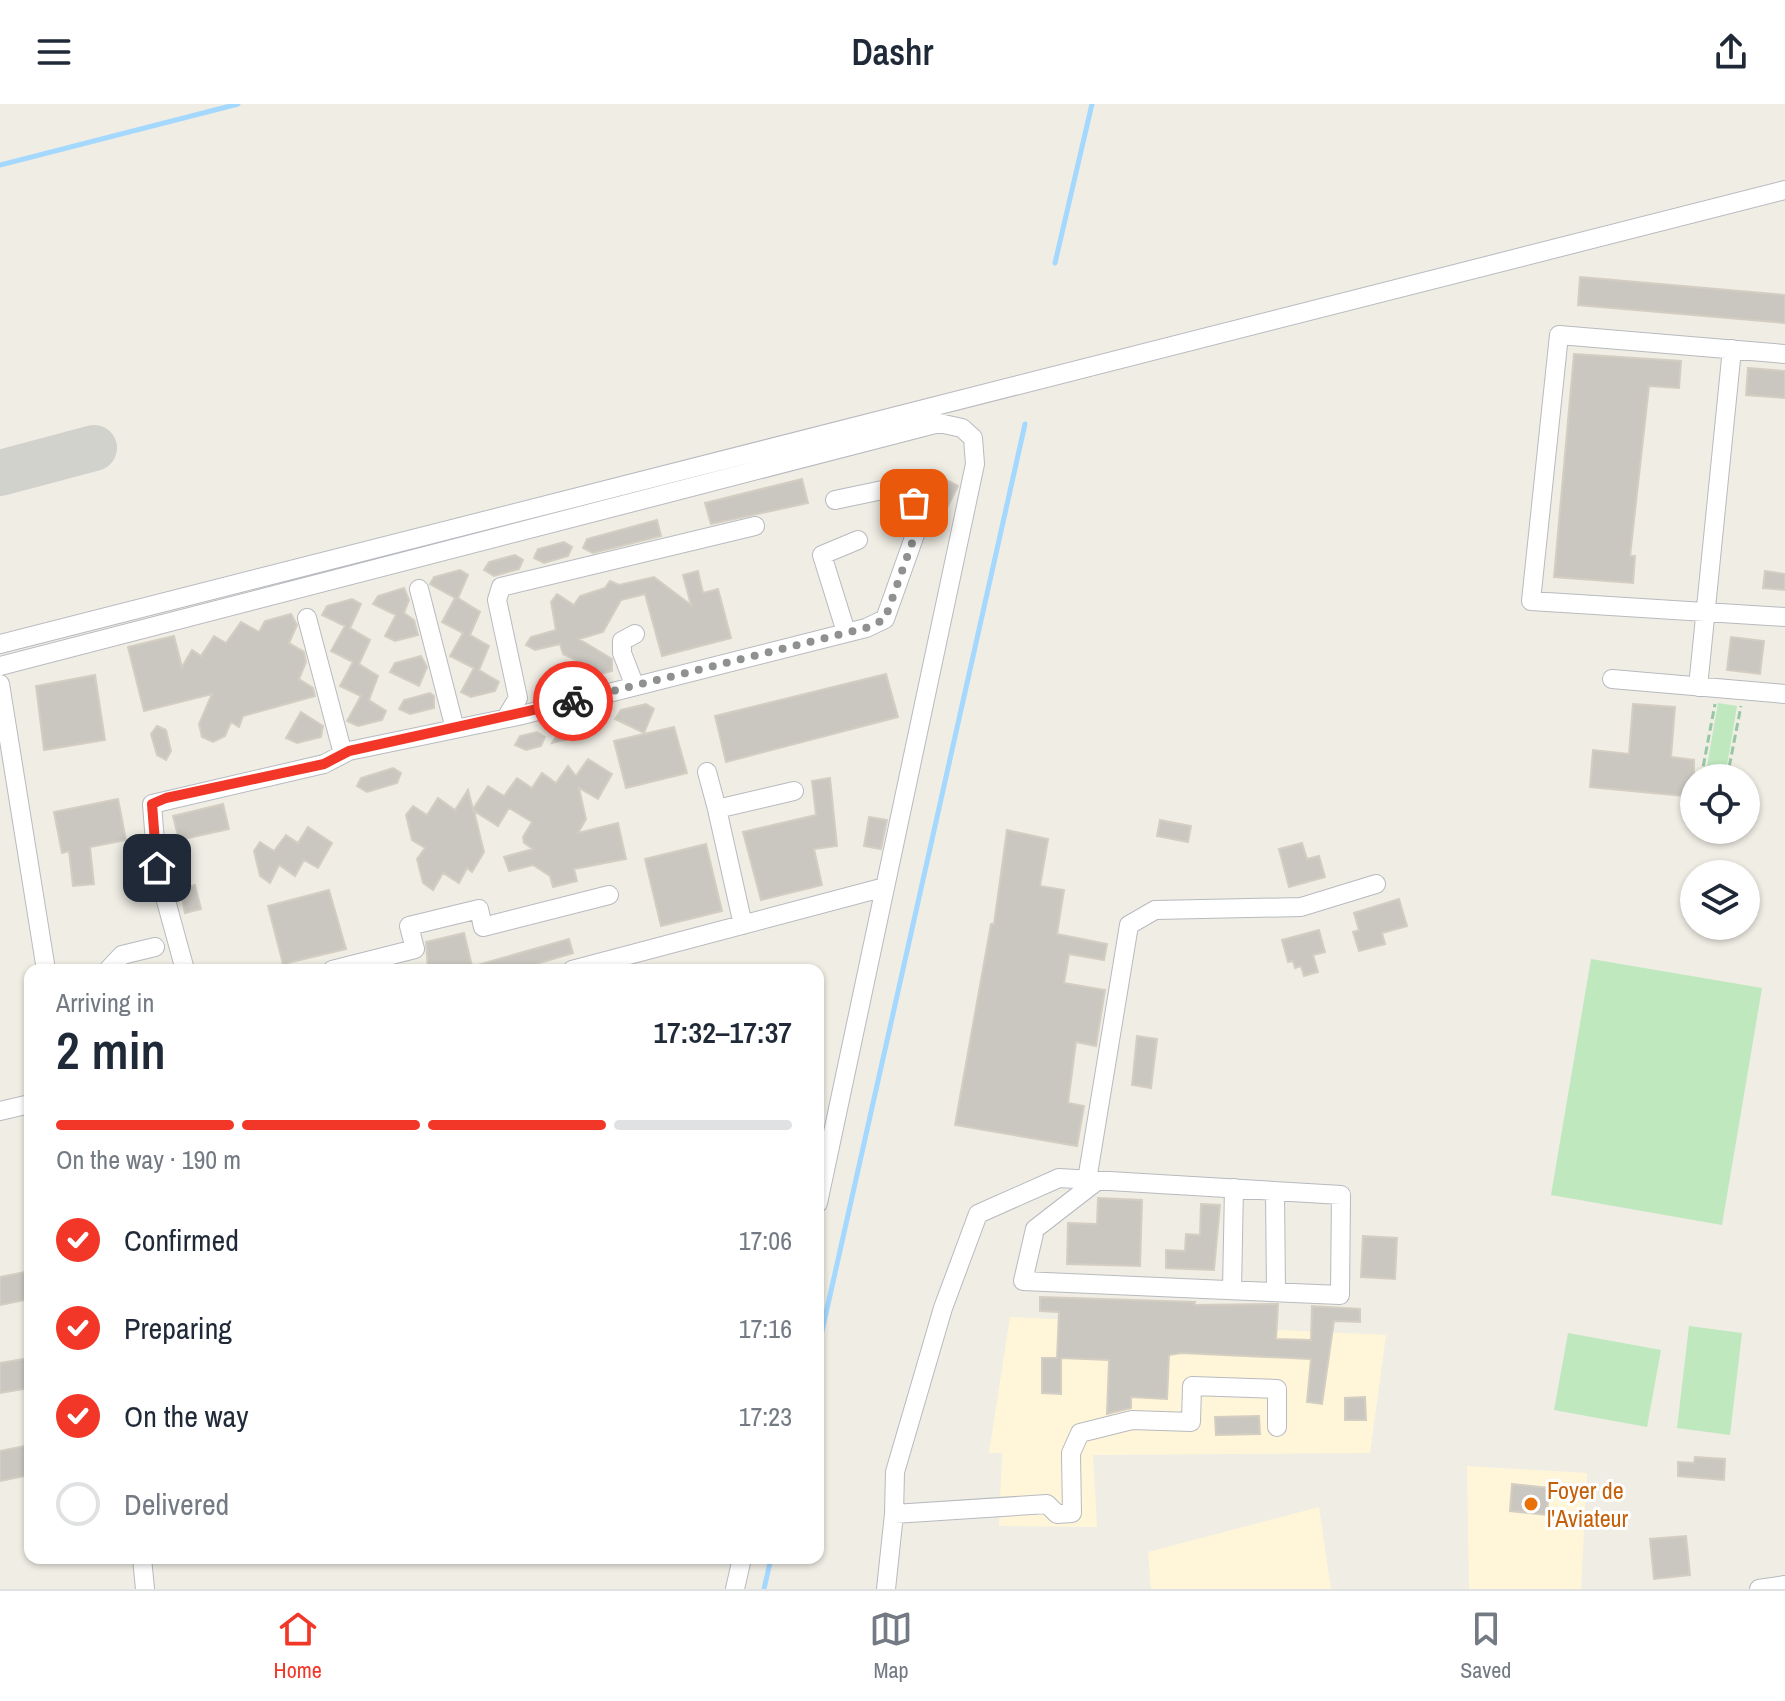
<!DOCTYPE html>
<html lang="en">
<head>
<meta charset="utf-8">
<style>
  :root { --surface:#fff; --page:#f2f2f3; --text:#1f2937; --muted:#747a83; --line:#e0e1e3; --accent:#f23627 }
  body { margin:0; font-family:"Archivo Narrow",sans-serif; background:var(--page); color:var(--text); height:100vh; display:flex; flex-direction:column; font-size:30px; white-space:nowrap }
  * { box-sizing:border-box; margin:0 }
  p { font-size:26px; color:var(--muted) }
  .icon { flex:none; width:44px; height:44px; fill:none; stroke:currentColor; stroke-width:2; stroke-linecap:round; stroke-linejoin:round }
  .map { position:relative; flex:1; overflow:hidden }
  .details { position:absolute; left:24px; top:860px; width:800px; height:600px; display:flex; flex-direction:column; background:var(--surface); border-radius:16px; box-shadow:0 2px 6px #0004 }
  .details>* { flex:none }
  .controls { position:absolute; left:1680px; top:660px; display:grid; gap:16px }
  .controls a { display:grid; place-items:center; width:80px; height:80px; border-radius:50%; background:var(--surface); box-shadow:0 2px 6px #0004; font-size:40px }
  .pin { position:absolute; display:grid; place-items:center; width:68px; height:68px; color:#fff; margin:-34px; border-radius:16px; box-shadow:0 4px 12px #0006 }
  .courier { position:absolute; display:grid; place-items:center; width:80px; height:80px; margin:-40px; border:6px solid #f23627; border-radius:50%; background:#fff; color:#222; box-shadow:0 2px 10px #0007 }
  .head em { font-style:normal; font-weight:600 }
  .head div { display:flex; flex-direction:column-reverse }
  .head { display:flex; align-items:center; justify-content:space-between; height:136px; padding:0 32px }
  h1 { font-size:52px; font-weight:600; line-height:60px }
  .bar { display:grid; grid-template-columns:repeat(4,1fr); gap:12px 8px; align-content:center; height:96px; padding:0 32px }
  .bar i { height:10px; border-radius:6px; background:var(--line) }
  .bar .active { background:var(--accent) }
  .bar p { grid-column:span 4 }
  ol { padding:0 32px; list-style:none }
  li { display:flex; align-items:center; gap:24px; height:88px }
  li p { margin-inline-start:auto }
  li .icon { padding:8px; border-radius:50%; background:var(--accent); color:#fff; stroke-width:4 }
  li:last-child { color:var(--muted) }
  li i { width:44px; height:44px; border:4px solid var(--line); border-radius:50% }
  header { display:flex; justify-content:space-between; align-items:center; height:104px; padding:0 32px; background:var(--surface); font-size:36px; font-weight:600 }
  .menu { display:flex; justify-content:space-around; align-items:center; height:112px; border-top:2px solid var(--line); background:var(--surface); font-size:22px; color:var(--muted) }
  .menu a { display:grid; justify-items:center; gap:4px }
  .menu .active { color:var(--accent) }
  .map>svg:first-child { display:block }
  .commercial { fill:#fff6d9 }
  .green { fill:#bfe8bf }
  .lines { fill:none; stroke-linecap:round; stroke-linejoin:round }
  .stream { stroke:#a4d8ff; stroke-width:5 }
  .taxiway { stroke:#d2d2cd; stroke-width:46 }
  .building { fill:#cac7c1; stroke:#d4cec2; stroke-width:2 }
  .minor-casing { stroke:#b7babf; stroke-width:20 }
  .path { stroke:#97c7a4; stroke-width:3; stroke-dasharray:8 4; stroke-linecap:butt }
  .minor { stroke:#fff; stroke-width:18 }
  .done { stroke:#8f9191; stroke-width:8; stroke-dasharray:0 14.4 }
  .route { stroke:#f23627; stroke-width:10 }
  .food-dot { fill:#e8710a; stroke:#fff; stroke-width:3 }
  .labels { text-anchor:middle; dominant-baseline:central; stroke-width:6; stroke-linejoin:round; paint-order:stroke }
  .food-label { font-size:24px; fill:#c56008; stroke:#fff; text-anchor:start }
</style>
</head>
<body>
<header><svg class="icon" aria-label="menu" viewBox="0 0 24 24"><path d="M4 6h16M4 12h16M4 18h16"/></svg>Dashr<svg class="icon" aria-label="share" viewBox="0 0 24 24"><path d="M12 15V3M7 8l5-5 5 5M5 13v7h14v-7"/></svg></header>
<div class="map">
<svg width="1785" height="1485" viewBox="0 0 1785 1485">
  <rect width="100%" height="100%" fill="#efede4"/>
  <path class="commercial" d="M 1010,1213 L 1386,1231 L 1370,1349 L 1093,1351 L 1097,1423 L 999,1422 L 1002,1349 L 989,1349 Z
    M 1467,1362 L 1587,1369 L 1581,1485 L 1469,1485 Z
    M 1319,1403 L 1331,1485 L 1151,1485 L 1148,1448 Z"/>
  <path class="green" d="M 1718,599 L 1737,602 L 1725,674 L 1705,674 Z
    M 1591,855 L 1762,884 L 1722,1121 L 1551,1091 Z
    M 1689,1222 L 1742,1229 L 1730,1331 L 1677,1324 Z
    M 1568,1229 L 1661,1246 L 1647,1323 L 1554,1306 Z"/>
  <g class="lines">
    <path class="stream" d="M 0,61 L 238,0
      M 1055,159 L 1092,0
      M 818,1245 L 1025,320
      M 764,1485 L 771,1454"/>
    <path class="taxiway" d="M 0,369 L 94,344"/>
  </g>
  <path class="building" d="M 1580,173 L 1785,191 L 1785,219 L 1578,201 Z
    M 1574,250 L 1681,257 L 1679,284 L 1649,282 L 1630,452 L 1635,452 L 1633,479 L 1554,473 Z
    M 1748,264 L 1785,267 L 1785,294 L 1746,291 Z
    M 927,366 L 958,382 L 948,402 L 917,386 Z
    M 802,375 L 808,399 L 711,420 L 705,399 Z
    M 657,416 L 661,432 L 593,449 L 583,444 L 587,435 Z
    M 564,438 L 572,443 L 568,452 L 544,459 L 534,454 L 538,445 Z
    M 515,451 L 523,456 L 519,465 L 494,472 L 484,466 L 489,458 Z
    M 460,466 L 468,471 L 458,494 L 480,508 L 470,531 L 489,542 L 479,566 L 499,578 L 495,587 L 471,593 L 461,588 L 474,564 L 450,552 L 463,529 L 442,518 L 455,494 L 430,480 L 434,473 Z
    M 698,467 L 703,489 L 718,485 L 731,534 L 662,552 L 645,490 L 621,496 L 603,528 L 579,535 L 612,555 L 612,567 L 578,576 L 568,571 L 576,556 L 563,550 L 560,540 L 535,546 L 526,541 L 531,533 L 556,526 L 551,498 L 557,490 L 574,501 L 580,492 L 605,484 L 610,477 L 619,481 L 654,473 L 691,501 L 683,471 Z
    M 1765,467 L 1785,470 L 1785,486 L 1763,484 Z
    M 404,484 L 409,496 L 404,509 L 414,516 L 418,531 L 395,537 L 385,532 L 396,511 L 373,500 L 378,492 Z
    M 352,495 L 361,500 L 350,524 L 370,536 L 359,560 L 378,572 L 369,596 L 386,607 L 382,616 L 358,622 L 347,617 L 361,592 L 340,582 L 353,558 L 331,547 L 345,522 L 322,511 L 327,502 Z
    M 291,510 L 297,521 L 289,539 L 304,548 L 306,558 L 299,575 L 313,584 L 315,592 L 243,612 L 239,623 L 231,618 L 225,632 L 213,638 L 202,633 L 199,620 L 212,590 L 144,607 L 128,543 L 174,532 L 182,563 L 192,546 L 201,552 L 214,532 L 226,539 L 241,518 L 259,528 L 265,517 Z
    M 1731,533 L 1764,537 L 1760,570 L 1727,566 Z
    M 421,552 L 427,563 L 419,582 L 390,568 L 395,559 Z
    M 886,570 L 898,613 L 726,658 L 715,612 Z
    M 95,571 L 105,636 L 44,646 L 36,582 Z
    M 430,589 L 434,592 L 434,604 L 410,610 L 399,605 L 404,596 Z
    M 646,600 L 654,605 L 644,629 L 615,615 L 621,606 Z
    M 1633,600 L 1675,603 L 1671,653 L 1694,656 L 1694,693 L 1590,683 L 1593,646 L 1629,650 Z
    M 301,608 L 323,622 L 321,633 L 297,639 L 286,634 Z
    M 577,618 L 585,623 L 582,632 L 552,639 L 561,624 Z
    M 157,622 L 166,626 L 171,647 L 166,656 L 157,651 L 151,630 Z
    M 674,623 L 687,669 L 626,684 L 614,637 Z
    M 537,628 L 545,633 L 541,642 L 526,646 L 515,641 L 520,632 Z
    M 588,655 L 612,670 L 598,695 L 579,684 L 586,715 L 578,729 L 618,719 L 626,755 L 574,765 L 577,777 L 553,783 L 550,772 L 533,761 L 509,767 L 504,753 L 533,745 L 524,739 L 523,733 L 532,718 L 509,704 L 498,722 L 474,707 L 484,748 L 472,768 L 467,764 L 459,779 L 443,769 L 433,786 L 423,779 L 417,755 L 425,744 L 412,736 L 406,711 L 413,702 L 427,711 L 438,694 L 455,706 L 468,686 L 473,705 L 488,682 L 504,692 L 517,674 L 532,684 L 542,669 L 556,679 L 568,662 L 576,672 Z
    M 393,664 L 401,669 L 397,679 L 367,688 L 357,682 L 361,674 Z
    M 830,674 L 837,742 L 814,745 L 822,781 L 761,796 L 743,728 L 816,711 L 812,677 Z
    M 118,695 L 126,736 L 90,743 L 94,780 L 73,782 L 69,747 L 62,749 L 54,708 Z
    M 223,700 L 229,725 L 179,736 L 173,712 Z
    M 869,713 L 887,716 L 881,745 L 864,742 Z
    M 1160,716 L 1191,722 L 1188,738 L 1157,732 Z
    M 308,723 L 332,739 L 318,764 L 304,756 L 295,772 L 279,761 L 270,779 L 260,772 L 254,747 L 260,738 L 274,747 L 286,731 L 298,739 Z
    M 1007,726 L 1048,735 L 1040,782 L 1064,786 L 1057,830 L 1107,840 L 1104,856 L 1069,850 L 1064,879 L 1105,886 L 1096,942 L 1076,938 L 1068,999 L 1084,1002 L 1077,1042 L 955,1021 L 991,820 L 994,820 Z
    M 1302,739 L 1307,755 L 1319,752 L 1325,773 L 1289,783 L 1279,745 Z
    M 706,740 L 722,807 L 661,822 L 645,755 Z
    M 195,781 L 201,805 L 185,809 L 180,785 Z
    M 329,786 L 346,845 L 283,860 L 268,802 Z
    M 1399,795 L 1407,822 L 1382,829 L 1385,840 L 1359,847 L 1353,828 L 1359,826 L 1354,809 Z
    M 1319,826 L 1325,848 L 1313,851 L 1318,868 L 1304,872 L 1301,862 L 1295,864 L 1293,857 L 1288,858 L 1282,836 Z
    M 464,829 L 473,866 L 428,866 L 426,838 Z
    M 569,835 L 573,849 L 516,866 L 474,866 L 474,862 Z
    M 1137,932 L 1157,935 L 1151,984 L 1132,981 Z
    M 1098,1094 L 1142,1096 L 1140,1162 L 1067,1160 L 1068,1119 L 1097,1120 Z
    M 1201,1100 L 1220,1101 L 1214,1166 L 1166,1164 L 1166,1146 L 1185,1147 L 1186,1130 L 1200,1131 Z
    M 1363,1132 L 1397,1134 L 1395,1175 L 1361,1173 Z
    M 30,1167 L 30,1195 L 0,1201 L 0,1173 Z
    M 1040,1193 L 1195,1198 L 1194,1201 L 1278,1200 L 1276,1235 L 1311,1236 L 1312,1202 L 1360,1205 L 1360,1218 L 1334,1217 L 1322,1300 L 1307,1298 L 1311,1255 L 1181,1249 L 1169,1251 L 1167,1295 L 1131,1293 L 1131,1304 L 1107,1310 L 1109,1256 L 1061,1254 L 1061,1290 L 1042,1289 L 1042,1254 L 1057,1254 L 1059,1208 L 1040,1207 Z
    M 30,1254 L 30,1284 L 0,1289 L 0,1259 Z
    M 1365,1293 L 1366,1316 L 1345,1316 L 1345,1294 Z
    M 1259,1312 L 1260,1330 L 1216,1331 L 1215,1313 Z
    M 30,1341 L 30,1371 L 0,1377 L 0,1347 Z
    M 1695,1353 L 1725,1355 L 1724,1376 L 1678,1372 L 1678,1358 L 1694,1359 Z
    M 1512,1380 L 1549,1384 L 1547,1411 L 1510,1407 Z
    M 1686,1432 L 1690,1471 L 1654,1475 L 1650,1435 Z"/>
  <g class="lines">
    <defs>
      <path id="minor" d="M 1785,250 L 1559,231 L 1531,497 L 1785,513
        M 419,485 L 455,625
        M 307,514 L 343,650
        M 846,528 L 822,451 L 858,436
        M 0,540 L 1785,86
        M 0,562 L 939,319 L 962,324 L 973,334 L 975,360 L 818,1099
        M 1612,575 L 1785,590
        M 0,580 L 46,866
        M 634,580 L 622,549 L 622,537 L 635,530
        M 1698,583 L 1732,245
        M 506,614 L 518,594 L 497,496 L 501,483 L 755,422
        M 707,668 L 717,705
        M 743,821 L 717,705 L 794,687
        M 108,866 L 122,851 L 155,843
        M 185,866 L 157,764 L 152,700 L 324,660 L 349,647 L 518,612 L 866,524 L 885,515 L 917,425 L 914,399 L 892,384 L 835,396
        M 332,866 L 415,845 L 409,822 L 479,805 L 483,823 L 609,791
        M 572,866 L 885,783
        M 0,1007 L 30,1000
        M 1087,1076 L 1129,821 L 1155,806 L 1301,803 L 1376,780
        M 1275,1087 L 1276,1188
        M 1232,1186 L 1234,1084
        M 894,1410 L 895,1368 L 943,1204 L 978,1110 L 1059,1074 L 1341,1091 L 1340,1191 L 1023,1177 L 1035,1125 L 1097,1077
        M 142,1454 L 145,1485
        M 735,1485 L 742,1454
        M 886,1485 L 894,1410 L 1047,1400 L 1057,1410 L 1072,1409 L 1071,1349 L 1080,1329 L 1132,1316 L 1191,1318 L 1192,1282 L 1277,1285 L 1277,1323
        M 1759,1485 L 1785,1481"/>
    </defs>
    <use href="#minor" class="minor-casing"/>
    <path class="path" d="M 1701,674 L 1715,600
      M 1727,674 L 1741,602"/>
    <use href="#minor" class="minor"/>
  </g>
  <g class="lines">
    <path class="done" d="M 573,597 L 866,524 L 885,515 L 917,425 L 914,399"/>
    <path class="route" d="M 157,764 L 152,700 L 166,694 L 324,660 L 349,647 L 573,597"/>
  </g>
  <circle class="food-dot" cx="1531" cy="1400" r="8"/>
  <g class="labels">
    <g class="food-label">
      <text x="1547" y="1386">Foyer de<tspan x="1547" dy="28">l'Aviateur</tspan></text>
    </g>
  </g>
</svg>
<div class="controls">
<a><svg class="icon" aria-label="locate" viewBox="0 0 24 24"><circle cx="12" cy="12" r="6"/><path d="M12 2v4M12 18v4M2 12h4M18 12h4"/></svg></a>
<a><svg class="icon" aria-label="layers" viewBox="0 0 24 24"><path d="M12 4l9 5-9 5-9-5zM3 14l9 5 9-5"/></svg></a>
</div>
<div class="pin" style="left:914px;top:399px;background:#ea580c"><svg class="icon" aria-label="bag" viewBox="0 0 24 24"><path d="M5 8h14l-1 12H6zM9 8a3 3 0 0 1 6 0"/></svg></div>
<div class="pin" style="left:157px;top:764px;background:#1f2937"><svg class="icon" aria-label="home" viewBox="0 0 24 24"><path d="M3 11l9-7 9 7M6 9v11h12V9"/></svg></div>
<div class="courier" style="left:573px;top:597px"><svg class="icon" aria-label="bike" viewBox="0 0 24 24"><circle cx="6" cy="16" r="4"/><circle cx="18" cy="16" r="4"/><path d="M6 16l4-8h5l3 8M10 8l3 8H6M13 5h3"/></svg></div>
<section class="details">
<div class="head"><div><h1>2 min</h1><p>Arriving in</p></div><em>17:32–17:37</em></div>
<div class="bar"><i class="active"></i><i class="active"></i><i class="active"></i><i></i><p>On the way · 190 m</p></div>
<ol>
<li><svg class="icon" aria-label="check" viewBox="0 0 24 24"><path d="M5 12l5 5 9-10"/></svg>Confirmed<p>17:06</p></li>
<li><svg class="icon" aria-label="check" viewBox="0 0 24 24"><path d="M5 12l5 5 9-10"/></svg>Preparing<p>17:16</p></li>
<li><svg class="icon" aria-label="check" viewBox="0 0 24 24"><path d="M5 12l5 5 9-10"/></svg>On the way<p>17:23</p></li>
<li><i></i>Delivered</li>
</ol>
</section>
</div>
<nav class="menu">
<a class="active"><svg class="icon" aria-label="home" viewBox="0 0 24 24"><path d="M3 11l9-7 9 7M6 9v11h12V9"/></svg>Home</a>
<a><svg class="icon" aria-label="map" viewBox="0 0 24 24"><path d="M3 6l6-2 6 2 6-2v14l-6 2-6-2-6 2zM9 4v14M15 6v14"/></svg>Map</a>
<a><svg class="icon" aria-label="saved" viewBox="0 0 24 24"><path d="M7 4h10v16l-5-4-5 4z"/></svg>Saved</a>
</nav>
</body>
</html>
